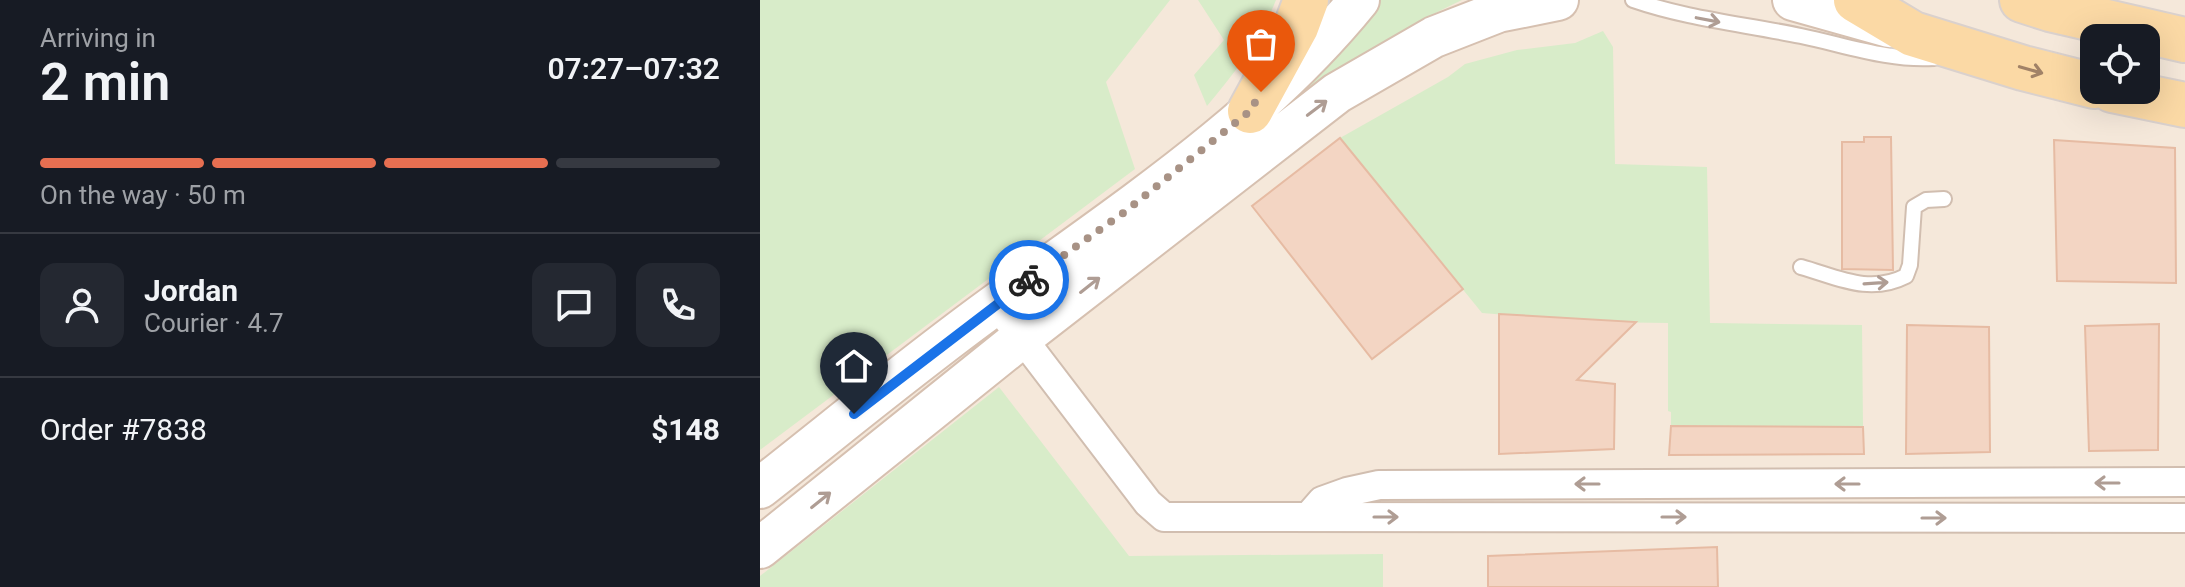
<!DOCTYPE html>
<html lang="en">
<head>
<meta charset="utf-8">
<style>
  :root { --surface:#171b24; --page:#242831; --text:#f1f3f6; --muted:#9ea1a6; --line:#363941; --accent:#e76f51 }
  body { margin:0; font-family:Roboto,sans-serif; background:var(--page); color:var(--text); height:100vh; display:flex; flex-direction:column; font-size:30px; white-space:nowrap }
  * { box-sizing:border-box; margin:0 }
  p { font-size:26px; color:var(--muted) }
  .icon { flex:none; width:44px; height:44px; fill:none; stroke:currentColor; stroke-width:2; stroke-linecap:round; stroke-linejoin:round }
  .map { position:relative; flex:1; overflow:hidden }
  .details { display:flex; flex-direction:column; background:var(--surface); width:760px }
  .details>* { flex:none }
  .fabs { position:absolute; left:1320px; top:24px; display:grid; gap:16px }
  .fabs a { display:grid; place-items:center; width:80px; height:80px; border-radius:16px; background:var(--surface); box-shadow:0 8px 32px #0002; font-size:40px }
  .pin { position:absolute; display:grid; place-items:center; width:68px; height:68px; color:#fff; margin:-82px -34px; border-radius:50% 50% 50% 0; rotate:-45deg; box-shadow:0 0 8px #0007 }
  .pin .icon { rotate:45deg }
  .courier { position:absolute; display:grid; place-items:center; width:80px; height:80px; margin:-40px; border:6px solid #1a73e8; border-radius:50%; background:#fff; color:#222; box-shadow:0 2px 10px #0007 }
  .headline em { font-style:normal; font-weight:600 }
  .headline div { display:flex; flex-direction:column-reverse }
  .headline { display:flex; align-items:center; justify-content:space-between; height:136px; padding:0 40px }
  h1 { font-size:52px; font-weight:600; line-height:60px }
  .bar { display:grid; grid-template-columns:repeat(4,1fr); gap:12px 8px; align-content:center; height:96px; padding:0 40px }
  .bar i { height:10px; border-radius:6px; background:var(--line) }
  .bar .selected { background:var(--accent) }
  .bar p { grid-column:span 4 }
  .line { display:flex; align-items:center; gap:20px; padding:0 40px; border-top:2px solid var(--line) }
  .line div { flex:1 }
  .round { display:grid; place-items:center; flex:none; width:84px; height:84px; border-radius:16px; background:var(--page) }
  main { display:flex; flex:1; min-height:0 }
  .map>svg:first-child { display:block }
  .residential { fill:#f5e8da; fill-rule:evenodd }
  .green { fill:#d8ecc9 }
  .building { fill:#f3d5c3; stroke:#e6bba3; stroke-width:2 }
  .lines { fill:none; stroke-linecap:round; stroke-linejoin:round }
  .lane-casing { stroke:#d1beb0; stroke-width:18 }
  .street-casing { stroke:#d1beb0; stroke-width:32 }
  .secondary-casing { stroke:#d6c0b0; stroke-width:44 }
  .primary-casing { stroke:#dad1cd; stroke-width:48 }
  .lane { stroke:#fff; stroke-width:14 }
  .street { stroke:#fff; stroke-width:28 }
  .secondary { stroke:#fff; stroke-width:40 }
  .primary { stroke:#fbd9a5; stroke-width:44 }
  .oneway { stroke:#af9d94 }
  .oneway2 { stroke:#a18267 }
  .done { stroke:#a89285; stroke-width:8; stroke-dasharray:0 14.4 }
  .route { stroke:#1a73e8; stroke-width:10 }
</style>
</head>
<body>
<main>
<section class="details">
<div class="headline"><div><h1>2 min</h1><p>Arriving in</p></div><em>07:27–07:32</em></div>
<div class="bar"><i class="selected"></i><i class="selected"></i><i class="selected"></i><i></i><p>On the way · 50 m</p></div>
<div class="line" style="height:144px"><a class="round"><svg class="icon" aria-label="person" viewBox="0 0 24 24"><circle cx="12" cy="8" r="4"/><path d="M4 21q1-7 8-7t8 7"/></svg></a><div><b>Jordan</b><p>Courier · 4.7</p></div><a class="round"><svg class="icon" aria-label="chat" viewBox="0 0 24 24"><path d="M4 5h16v11H9l-5 4z"/></svg></a><a class="round"><svg class="icon" aria-label="phone" viewBox="0 0 24 24"><path d="M5 4h4l2 5-3 2q2 4 5 5l2-3 5 2v4C11 20 4 13 5 4z"/></svg></a></div>
<div class="line" style="height:104px"><div>Order #7838</div><b>$148</b></div>
</section>
<div class="map">
<svg width="1425" height="587" viewBox="0 0 1425 587">
  <rect width="100%" height="100%" fill="#fdf6ec"/>
  <path class="residential" d="M 0,0 L 1425,0 L 1425,587 L 0,587 ZM 1334,38 L 1386,38 L 1386,90 L 1334,90 Z"/>
  <path class="green" d="M 0,0 L 410,0 L 346,82 L 375,169 L 0,450 Z
    M 438,0 L 516,0 C 500,41 475,72 447,106 L 434,75 L 464,40 Z
    M 614,0 L 702,0 C 608,43 520,120 437,183 Z
    M 843,31 L 853,47 L 855,164 L 947,167 L 950,323 L 1102,325 L 1103,427 L 911,426 L 911,412 L 908,411 L 908,323 L 839,322 L 722,313 L 580,138 L 688,77 L 705,64 L 757,50 L 815,43 Z
    M 239,387 L 369,556 L 623,554 L 623,587 L 0,587 L 0,576 Z"/>
  <path class="building" d="M 1104,137 L 1131,137 L 1133,270 L 1082,269 L 1082,142 L 1104,142 Z
    M 580,138 L 703,289 L 612,359 L 492,206 Z
    M 1294,140 L 1415,148 L 1416,283 L 1297,281 Z
    M 739,314 L 876,322 L 817,380 L 855,384 L 854,449 L 739,454 Z
    M 1399,324 L 1398,450 L 1329,451 L 1325,326 Z
    M 1147,325 L 1229,327 L 1230,452 L 1146,454 Z
    M 911,426 L 1103,427 L 1104,454 L 909,455 Z
    M 957,547 L 958,587 L 728,587 L 728,556 Z"/>
  <g class="lines">
    <defs>
      <path id="lane" d="M 873,0 C 928,19 984,24 1041,36 C 1085,45 1129,61 1174,58
        M 1041,267 C 1077,277 1109,295 1146,276 L 1150,265 L 1154,207 L 1166,200 L 1184,199"/>
      <path id="street" d="M 236,304 L 388,503 L 404,517 L 1425,518
        M 548,517 L 562,501 L 587,492 L 619,485 L 1425,482"/>
      <path id="secondary" d="M 1033,0 L 1129,27
        M 0,488 C 79,426 157,361 239,302 C 365,210 500,122 599,0
        M 0,548 L 260,339 L 577,93 L 674,37 L 738,12 L 798,0"/>
      <path id="primary" d="M 1096,0 L 1153,34 L 1263,68 L 1334,86
        M 1262,0 L 1290,9 L 1425,40
        M 1352,90 L 1425,105
        M 490,111 L 536,27 L 546,0"/>
    </defs>
    <use href="#lane" class="lane-casing"/>
    <use href="#street" class="street-casing"/>
    <use href="#secondary" class="secondary-casing"/>
    <use href="#primary" class="primary-casing"/>
    <use href="#lane" class="lane"/>
    <use href="#street" class="street"/>
    <use href="#secondary" class="secondary"/>
    <use href="#primary" class="primary"/>
  </g>
  <defs><path id="oneway-shaft" d="M-6 0H5M1.5-3L5.5 0L1.5 3" fill="none" stroke-width="1.6" stroke-linecap="round" stroke-linejoin="round" transform="scale(2)"/></defs>
  <g class="oneway">
    <use href="#oneway-shaft" transform="translate(948 20) rotate(11)"/>
    <use href="#oneway-shaft" transform="translate(557 108) rotate(-37)"/>
    <use href="#oneway-shaft" transform="translate(1116 283) rotate(-4)"/>
    <use href="#oneway-shaft" transform="translate(330 285) rotate(-38)"/>
    <use href="#oneway-shaft" transform="translate(1347 483) rotate(180)"/>
    <use href="#oneway-shaft" transform="translate(827 484) rotate(180)"/>
    <use href="#oneway-shaft" transform="translate(1087 484) rotate(180)"/>
    <use href="#oneway-shaft" transform="translate(61 500) rotate(-39)"/>
    <use href="#oneway-shaft" transform="translate(626 517)"/>
    <use href="#oneway-shaft" transform="translate(914 517)"/>
    <use href="#oneway-shaft" transform="translate(1174 518)"/>
  </g>
  <use class="oneway2" href="#oneway-shaft" transform="translate(1271 70) rotate(16)"/>
  <g class="lines">
    <path class="done" d="M 269,280 L 366,211 L 490,111 L 501,92"/>
    <path class="route" d="M 94,414 L 269,280"/>
  </g>
</svg>
<div class="fabs">
<a><svg class="icon" aria-label="locate" viewBox="0 0 24 24"><circle cx="12" cy="12" r="6"/><path d="M12 2v4M12 18v4M2 12h4M18 12h4"/></svg></a>
</div>
<div class="pin" style="left:501px;top:92px;background:#ea580c"><svg class="icon" aria-label="bag" viewBox="0 0 24 24"><path d="M5 8h14l-1 12H6zM9 8a3 3 0 0 1 6 0"/></svg></div>
<div class="pin" style="left:94px;top:414px;background:#1f2937"><svg class="icon" aria-label="home" viewBox="0 0 24 24"><path d="M3 11l9-7 9 7M6 9v11h12V9"/></svg></div>
<div class="courier" style="left:269px;top:280px"><svg class="icon" aria-label="bike" viewBox="0 0 24 24"><circle cx="6" cy="16" r="4"/><circle cx="18" cy="16" r="4"/><path d="M6 16l4-8h5l3 8M10 8l3 8H6M13 5h3"/></svg></div>
</div>
</main>
</body>
</html>
